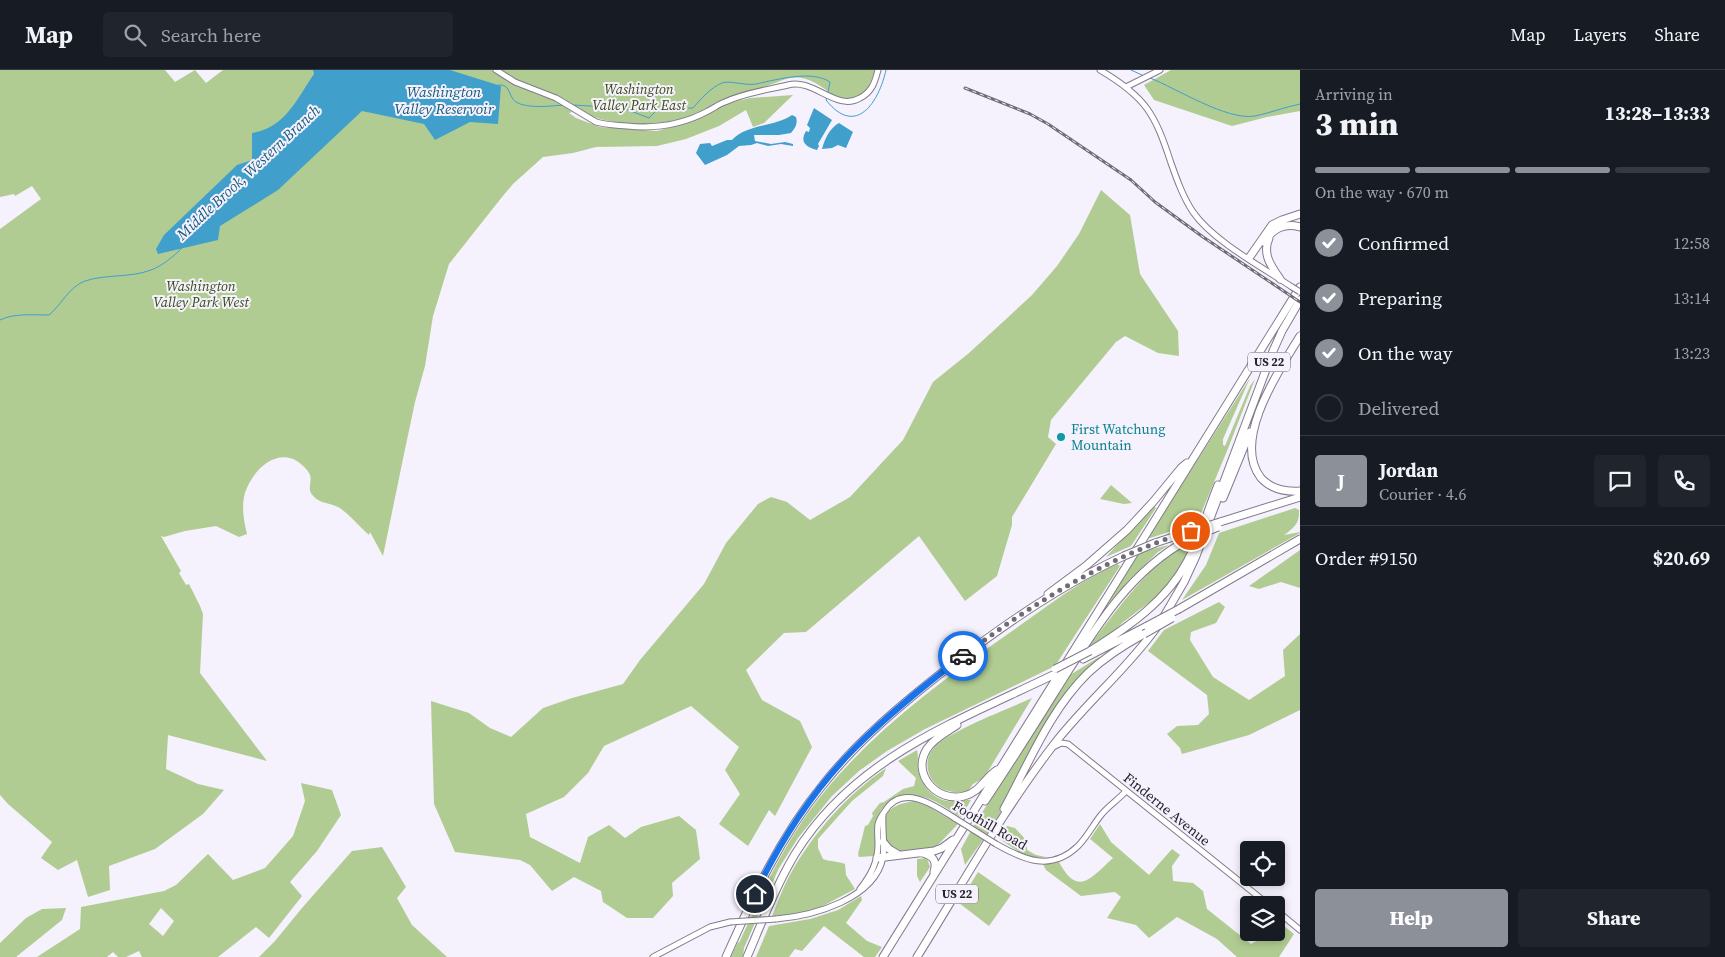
<!DOCTYPE html>
<html lang="en">
<head>
<meta charset="utf-8">
<style>
  :root { --surface:#171b24; --page:#20242c; --text:#f1f3f6; --muted:#9ea1a6; --line:#363941; --accent:#8c9099 }
  body { margin:0; font-family:"Source Serif 4",serif; background:var(--page); color:var(--text); height:100vh; display:flex; flex-direction:column; font-size:19px; white-space:nowrap }
  * { box-sizing:border-box; margin:0 }
  p { font-size:16px; color:var(--muted) }
  .icon { flex:none; width:28px; height:28px; fill:none; stroke:currentColor; stroke-width:2; stroke-linecap:round; stroke-linejoin:round }
  .map { position:relative; flex:1; overflow:hidden }
  .side { display:flex; flex-direction:column; background:var(--surface); width:425px }
  .side>* { flex:none }
  .buttons { position:absolute; left:1240px; top:771px; display:grid; gap:10px }
  .buttons a { display:grid; place-items:center; width:45px; height:45px; border-radius:5px; background:var(--surface); box-shadow:0 2px 8px #0003; font-size:25px }
  .pin { position:absolute; display:grid; place-items:center; width:42px; height:42px; color:#fff; margin:-21px; border:2px solid #fff; border-radius:50%; box-shadow:0 1px 5px #0007 }
  .courier { position:absolute; display:grid; place-items:center; width:50px; height:50px; margin:-25px; border:4px solid #1a73e8; border-radius:50%; background:#fff; color:#222; box-shadow:0 1px 6px #0007 }
  .headline em { font-style:normal; font-weight:800 }
  .headline div { display:flex; flex-direction:column-reverse }
  .headline { display:flex; align-items:center; justify-content:space-between; height:85px; padding:0 15px }
  h1 { font-size:32px; font-weight:800; line-height:38px }
  .bar { display:grid; grid-template-columns:repeat(4,1fr); gap:8px 5px; align-content:center; height:60px; padding:0 15px }
  .bar i { height:6px; border-radius:4px; background:var(--line) }
  .bar .selected { background:var(--accent) }
  .bar p { grid-column:span 4 }
  .line { display:flex; align-items:center; gap:12px; padding:0 15px; border-top:1px solid var(--line) }
  .line div { flex:1 }
  .round { display:grid; place-items:center; flex:none; width:52px; height:52px; border-radius:5px; background:var(--page) }
  ol { padding:0 15px; list-style:none }
  li { display:flex; align-items:center; gap:15px; height:55px }
  li p { margin-inline-start:auto }
  li .icon { padding:5px; border-radius:50%; background:var(--accent); color:#fff; stroke-width:4 }
  li:last-child { color:var(--muted) }
  li i { width:28px; height:28px; border:2px solid var(--line); border-radius:50% }
  .button { display:flex; gap:10px; margin-top:auto; padding:10px 15px }
  .button a { flex:1; height:58px; border-radius:5px; background:var(--accent); color:#fff; font-size:20px; font-weight:800; line-height:58px; text-align:center }
  .button a+a { background:var(--page); color:var(--text) }
  header { display:flex; align-items:center; gap:30px; box-sizing:border-box; height:70px; padding:0 25px; background:var(--surface); border-bottom:1px solid var(--line) }
  header strong { font-size:24px }
  nav { display:flex; gap:28px; margin-inline-start:auto; font-size:18px }
  .search { width:350px; height:45px; background:var(--page); display:flex; align-items:center; gap:12px; box-sizing:border-box; padding:0 18px; border-radius:5px; color:var(--muted); font-size:19px }
  main { display:flex; flex:1; min-height:0 }
  .map>svg:first-child { display:block }
  .green { fill:#b1cc92; fill-rule:evenodd }
  .water { fill:#419fcc }
  .lines { fill:none; stroke-linecap:round; stroke-linejoin:round }
  .stream { stroke:#419fcc; stroke-width:1 }
  .secondary-casing { stroke:#827a8d; stroke-width:7 }
  .highway-casing { stroke:#827a8d; stroke-width:9 }
  .secondary { stroke:#fff; stroke-width:5 }
  .highway { stroke:#fff; stroke-width:7 }
  .rail-casing { stroke:#706c76; stroke-width:3 }
  .rail { stroke:#f5f1fd; stroke-width:1; stroke-dasharray:4; stroke-linecap:butt }
  .secondary-bridge-casing { stroke:#827a8d; stroke-width:7; stroke-linecap:butt }
  .highway-bridge-casing { stroke:#827a8d; stroke-width:9; stroke-linecap:butt }
  .secondary-bridge { stroke:#fff; stroke-width:5 }
  .highway-bridge { stroke:#fff; stroke-width:7 }
  .done { stroke:#6f6c75; stroke-width:5; stroke-dasharray:0 9 }
  .route { stroke:#1a73e8; stroke-width:6 }
  .culture-dot { fill:#0f9aa8; stroke:#f5f1fd; stroke-width:2 }
  .labels { text-anchor:middle; dominant-baseline:central; stroke-width:4; stroke-linejoin:round; paint-order:stroke }
  .shield { fill:#f5f1fd; stroke:#65626b; stroke-width:1 }
  .shield-label { font-size:12px; font-weight:bold; fill:#27242c }
  .park-label { font-size:14px; font-style:italic; fill:#354b14; stroke:#f5f1fd }
  .culture-label { font-size:14px; fill:#0d838f; stroke:#f5f1fd; text-anchor:start }
  .street-label { font-size:14px; fill:#27242c; stroke:#f5f1fd }
  .water-label { font-size:15px; font-style:italic; fill:#155c7c; stroke:#f5f1fd }
</style>
</head>
<body>
<header>
<strong>Map</strong>
<div class="search"><svg class="icon" aria-label="search" viewBox="0 0 24 24"><circle cx="10" cy="10" r="6"/><path d="M15 15l6 6"/></svg>Search here</div>
<nav><a>Map</a><a>Layers</a><a>Share</a></nav>
</header>
<main>
<div class="map">
<svg width="1300" height="887" viewBox="0 0 1300 887">
  <rect width="100%" height="100%" fill="#f5f1fd"/>
  <path class="green" d="M 0,0 L 165,0 L 175,12 L 195,0 L 206,13 L 223,0 L 875,0 C 850,76 832,0 790,8 C 781,10 773,14 765,17 C 750,23 735,24 721,31 C 707,37 695,45 680,50 C 657,57 628,56 604,50 C 589,47 576,38 563,30 L 566,30 L 563,28 L 564,36 L 572,42 L 569,43 L 576,48 L 600,57 L 657,61 L 691,51 L 725,34 L 750,28 L 793,25 L 764,53 L 753,57 L 746,40 L 719,56 L 686,69 L 657,76 L 596,77 L 573,83 L 543,87 L 513,114 L 502,127 L 449,194 L 433,246 L 425,296 L 415,332 L 404,384 L 383,486 L 370,462 L 369,465 C 360,457 347,442 338,437 C 328,432 318,434 311,423 C 308,418 312,410 310,405 C 308,399 298,391 293,389 C 271,381 251,404 245,423 C 241,437 244,451 247,464 L 239,467 L 216,456 L 185,461 L 164,467 L 161,466 L 181,501 L 179,503 L 186,515 L 189,514 L 200,536 L 203,544 L 200,603 L 267,691 L 168,665 L 166,699 L 198,714 L 224,720 L 203,744 L 155,779 L 109,796 L 110,820 L 88,827 L 77,790 L 58,800 L 41,788 L 52,772 L 8,734 L 0,725 L 0,159 L 41,129 L 32,116 L 15,126 L 14,124 L 0,127 Z
    M 1171,0 L 1300,0 L 1300,41 L 1267,47 L 1232,56 L 1154,30 L 1144,15 Z
    M 1101,120 L 1130,145 L 1140,204 L 1178,261 L 1179,286 L 1158,283 L 1125,266 L 1116,272 L 1051,350 L 1048,367 L 1056,374 L 1012,447 L 1012,455 L 997,506 L 965,531 L 919,466 L 806,562 L 784,563 L 746,600 L 762,630 L 800,651 L 812,677 L 775,746 L 769,740 L 748,776 L 719,754 L 740,724 L 725,700 L 739,677 L 691,636 L 604,676 L 588,703 L 564,727 L 526,744 L 530,767 L 580,793 L 588,767 L 609,755 L 625,768 L 641,757 L 679,746 L 696,760 L 700,789 L 672,813 L 673,826 L 653,848 L 627,848 L 603,832 L 601,821 L 574,807 L 552,821 L 530,795 L 520,790 L 455,782 L 434,734 L 431,631 L 469,643 L 490,658 L 511,667 L 543,638 L 572,628 L 623,614 L 640,590 L 704,514 L 726,473 L 758,434 L 771,427 L 787,432 L 810,450 L 850,427 L 903,370 L 933,312 L 969,283 L 1004,251 L 1032,225 L 1057,196 L 1079,164 Z
    M 1250,308 L 1223,369 L 1223,375 L 1225,376 L 1250,316 L 1255,309 L 1227,381 L 1197,453 L 1147,469 Z
    M 1111,415 L 1132,433 L 1124,434 L 1100,429 Z
    M 1153,436 L 1156,438 L 1131,476 L 1106,487 Z
    M 1295,438 L 1299,440 C 1300,453 1294,458 1284,465 L 1300,462 L 1300,463 L 1182,530 L 1206,495 L 1219,463 Z
    M 1192,470 L 1195,471 L 1177,504 L 1159,525 L 1122,553 L 1116,560 L 1087,579 C 1115,543 1150,491 1192,470 Z
    M 1169,475 L 1158,482 L 1128,511 L 1092,557 L 1135,485 L 1148,480 Z
    M 1300,480 L 1300,518 L 1281,512 L 1259,519 L 1249,516 Z
    M 1117,494 L 1120,496 L 1055,596 L 925,659 L 887,681 L 859,701 L 832,726 L 798,768 L 779,798 L 744,878 L 743,887 L 731,887 L 738,872 L 739,873 C 760,827 780,781 811,739 C 863,669 934,616 1005,566 C 1030,549 1054,530 1080,514 C 1092,507 1104,500 1117,494 Z
    M 1219,532 L 1225,537 L 1216,553 L 1191,562 L 1190,570 L 1213,607 L 1249,630 L 1285,606 L 1283,580 L 1300,564 L 1300,640 L 1249,665 L 1182,684 L 1180,678 L 1167,664 L 1177,656 L 1198,655 L 1209,644 L 1207,625 L 1148,581 L 1164,560 Z
    M 1099,587 L 1101,589 C 1050,624 1027,695 998,747 C 988,764 976,779 965,795 L 961,779 L 974,755 L 1070,605 Z
    M 1032,628 L 984,708 L 973,714 L 967,722 C 954,723 941,722 933,711 C 926,702 925,688 933,679 C 947,661 1009,639 1032,628 Z
    M 917,680 C 919,687 917,694 918,700 C 921,715 932,728 947,731 C 955,732 964,729 971,730 L 961,747 C 950,741 939,732 927,728 C 910,723 887,726 879,744 C 873,754 877,774 874,786 L 859,787 L 858,784 L 865,756 L 868,755 L 873,746 L 872,743 L 880,733 L 884,732 L 903,719 L 914,716 L 916,708 L 898,691 Z
    M 886,698 L 883,706 L 852,731 L 818,769 L 818,778 L 823,789 C 831,792 838,791 845,794 L 846,805 L 855,819 L 819,838 L 797,844 L 772,846 C 778,832 783,817 791,803 C 814,762 847,725 886,698 Z
    M 301,713 L 332,720 L 341,745 L 317,781 L 290,812 L 302,826 L 269,868 L 256,857 L 218,887 L 142,887 L 139,881 L 126,887 L 118,887 L 113,882 L 107,887 L 37,887 L 80,859 L 81,837 L 164,821 L 176,815 L 208,784 L 233,810 L 265,798 L 293,766 L 305,731 ZM 161,838 L 174,851 L 163,866 L 149,854 Z
    M 914,731 L 929,737 L 958,754 L 936,777 L 900,781 L 894,779 L 885,769 C 883,743 886,736 914,731 Z
    M 1100,754 L 1111,772 L 1149,805 L 1172,779 L 1180,785 L 1172,796 L 1173,811 L 1193,813 L 1203,821 L 1207,839 L 1251,874 L 1271,863 L 1276,862 L 1276,859 L 1284,856 L 1294,864 L 1279,887 L 1237,887 L 1217,869 L 1177,847 L 1149,868 L 1136,855 L 1107,848 L 1121,827 L 1115,822 L 1081,826 L 1046,800 L 1043,794 L 1058,790 C 1077,828 1090,809 1113,788 L 1090,769 Z
    M 1007,756 L 1015,758 L 1027,771 L 1027,780 L 1036,785 L 1046,787 C 1028,790 1014,779 1000,769 Z
    M 382,777 L 406,817 L 397,828 L 412,855 L 447,887 L 259,887 L 275,871 L 302,838 L 352,781 Z
    M 927,788 L 930,797 L 920,812 L 917,806 L 917,789 Z
    M 978,802 L 1011,825 L 989,856 L 959,833 Z
    M 861,826 L 862,830 L 846,853 L 867,871 L 882,877 L 875,887 L 864,887 L 824,856 L 802,881 L 795,879 L 789,887 L 756,887 L 769,856 L 810,849 L 838,840 Z
    M 66,838 L 62,850 L 16,887 L 0,887 L 0,873 L 26,848 L 42,839 Z"/>
  <path class="water" d="M 313,0 L 450,0 L 501,16 L 498,54 L 470,52 L 435,70 L 424,54 L 362,41 L 278,120 L 220,156 L 218,170 L 158,184 L 156,179 L 164,165 L 237,95 L 252,90 L 252,63 C 286,57 296,30 314,4 Z
    M 814,38 L 832,50 L 818,74 L 819,76 L 817,80 C 807,77 799,73 806,61 L 809,62 L 810,58 L 807,55 Z
    M 792,45 L 796,47 C 798,54 795,58 791,63 L 779,65 L 754,65 L 755,71 L 771,74 L 785,72 L 793,74 L 793,76 L 781,74 L 768,76 L 757,73 L 751,75 L 739,76 L 727,85 L 705,95 L 696,83 L 700,74 L 710,73 L 712,76 L 727,70 L 732,70 C 746,54 775,57 792,45 Z
    M 839,53 L 853,62 L 846,78 L 838,75 L 832,78 L 822,79 C 825,68 830,58 839,53 Z"/>
  <g class="lines">
    <path class="stream" d="M 1131,0 L 1144,6
      M 1150,8 C 1176,18 1227,51 1255,46 C 1270,43 1285,37 1300,34
      M 498,15 C 511,13 508,27 516,32 C 527,39 551,36 564,35
      M 827,27 L 826,30 C 856,68 879,32 886,0
      M 573,35 L 623,38 L 649,48 L 658,39 L 693,38 C 701,29 710,18 722,13 C 729,10 746,16 756,14 C 779,9 812,0 830,12 L 828,23
      M 0,250 C 14,243 33,245 49,245 C 62,234 69,217 85,211 C 106,204 130,208 151,200 C 162,196 174,186 182,178"/>
    <defs>
      <path id="secondary" d="M 496,0 L 515,12 L 556,28 L 596,52 C 606,55 616,55 627,56 C 656,59 682,55 708,41 C 714,38 719,34 725,32 C 744,23 767,20 788,15 C 814,8 836,42 860,28 C 872,22 875,12 878,0
        M 1100,0 C 1146,27 1155,44 1171,93 C 1177,110 1183,127 1193,142 C 1213,171 1262,197 1292,217
        M 1126,17 L 1160,0
        M 1055,676 L 1061,673 L 1068,674 L 1269,835
        M 996,774 C 1024,790 1051,802 1078,776 C 1087,767 1093,755 1101,745 C 1108,736 1118,730 1126,721
        M 860,819 C 871,805 878,792 878,774 C 878,767 877,760 878,754 C 879,750 882,745 885,741 C 903,712 937,737 956,749
        M 1276,840 L 1300,860
        M 776,849 C 813,846 875,829 883,787 C 885,774 882,759 883,745
        M 653,887 L 710,857 L 730,852"/>
      <path id="highway" d="M 1269,168 C 1262,184 1271,196 1280,209
        M 1264,172 C 1273,159 1284,152 1300,157
        M 1249,188 L 1272,155 L 1282,150 L 1300,144
        M 1300,266 C 1280,299 1231,370 1261,408 C 1271,419 1286,422 1300,421
        M 1223,428 L 1250,362
        M 1220,452 L 1300,427
        M 1155,473 L 1191,461
        M 1048,524 L 1087,495 L 1127,460 L 1153,432 L 1181,398 L 1187,393
        M 1179,539 L 1300,469
        M 1163,548 L 1184,512 L 1196,486 L 1273,281 L 1282,261 L 1300,230
        M 1090,581 C 1128,557 1167,531 1188,490 C 1201,466 1208,439 1218,415
        M 1083,589 L 1147,556
        M 957,655 C 947,662 934,668 927,679 C 911,704 937,733 964,726 C 980,722 985,708 997,700
        M 985,731 C 1009,695 1032,659 1055,622 C 1091,565 1127,502 1189,469
        M 1004,739 C 1029,693 1050,640 1088,603 C 1105,587 1124,575 1144,564
        M 883,772 L 889,779 L 899,785
        M 923,783 C 934,786 937,792 934,802
        M 877,788 L 934,781 L 942,778 L 953,770
        M 726,887 C 753,827 780,767 822,716 C 858,670 903,633 949,597 C 1003,555 1061,515 1124,486
        M 747,887 C 762,852 776,816 795,784 C 855,687 956,652 1053,605
        M 883,887 L 1300,217
        M 917,887 C 962,815 1003,740 1055,673 C 1087,632 1127,599 1157,557"/>
    </defs>
    <use href="#secondary" class="secondary-casing"/>
    <use href="#highway" class="highway-casing"/>
    <use href="#secondary" class="secondary"/>
    <use href="#highway" class="highway"/>
    <defs>
      <path id="rail" d="M 965,18 L 1030,44 L 1048,54 L 1131,110 L 1155,132 L 1203,167 L 1300,232"/>
    </defs>
    <use href="#rail" class="rail-casing"/>
    <use href="#rail" class="rail"/>
    <defs>
      <path id="secondary-bridge" d="M 1292,217 L 1300,222
        M 956,749 L 996,774
        M 730,852 L 776,849"/>
      <path id="highway-bridge" d="M 1191,461 L 1220,452
        M 1189,469 L 1218,457
        M 1124,486 L 1155,473
        M 1147,556 L 1179,539
        M 1144,564 L 1172,548
        M 1055,599 L 1090,581"/>
    </defs>
    <use href="#secondary-bridge" class="secondary-bridge-casing"/>
    <use href="#highway-bridge" class="highway-bridge-casing"/>
    <use href="#secondary-bridge" class="secondary-bridge"/>
    <use href="#highway-bridge" class="highway-bridge"/>
  </g>
  <g class="lines">
    <path class="done" d="M 963,586 C 1030,535 1110,485 1191,461"/>
    <path class="route" d="M 755,824 C 780,771 812,722 853,680 C 887,645 925,615 963,586"/>
  </g>
  <circle class="culture-dot" cx="1061" cy="367" r="5"/>
  <g class="labels">
    <g class="shield">
      <rect x="1248" y="282.5" width="42" height="19" rx="4"/>
      <rect x="936" y="814.5" width="42" height="19" rx="4"/>
    </g>
    <g class="shield-label">
      <text x="1269" y="292">US 22</text>
      <text x="957" y="824">US 22</text>
    </g>
    <g class="park-label">
      <text x="639" y="19">Washington<tspan x="639" dy="16">Valley Park East</tspan></text>
      <text x="201" y="216">Washington<tspan x="201" dy="16">Valley Park West</tspan></text>
    </g>
    <g class="culture-label">
      <text x="1071" y="359">First Watchung<tspan x="1071" dy="16">Mountain</tspan></text>
    </g>
    <g class="street-label">
      <text transform="translate(1167 739) rotate(39)">Finderne Avenue</text>
      <text transform="translate(990 755) rotate(30)">Foothill Road</text>
    </g>
    <g class="water-label">
      <text x="444" y="21">Washington<tspan x="444" dy="17">Valley Reservoir</tspan></text>
      <text transform="translate(248 102) rotate(-43)">Middle Brook, Western Branch</text>
    </g>
  </g>
</svg>
<div class="buttons">
<a><svg class="icon" aria-label="locate" viewBox="0 0 24 24"><circle cx="12" cy="12" r="6"/><path d="M12 2v4M12 18v4M2 12h4M18 12h4"/></svg></a>
<a><svg class="icon" aria-label="layers" viewBox="0 0 24 24"><path d="M12 4l9 5-9 5-9-5zM3 14l9 5 9-5"/></svg></a>
</div>
<div class="pin" style="left:1191px;top:461px;background:#ea580c"><svg class="icon" aria-label="bag" viewBox="0 0 24 24"><path d="M5 8h14l-1 12H6zM9 8a3 3 0 0 1 6 0"/></svg></div>
<div class="pin" style="left:755px;top:824px;background:#1f2937"><svg class="icon" aria-label="home" viewBox="0 0 24 24"><path d="M3 11l9-7 9 7M6 9v11h12V9"/></svg></div>
<div class="courier" style="left:963px;top:586px"><svg class="icon" aria-label="car" viewBox="0 0 24 24"><path d="M5 17H2v-5l4-1 3-4h7l3 4 3 1v5h-3M9 17h6M6 11h13"/><circle cx="7" cy="17" r="2"/><circle cx="17" cy="17" r="2"/></svg></div>
</div>
<section class="side">
<div class="headline"><div><h1>3 min</h1><p>Arriving in</p></div><em>13:28–13:33</em></div>
<div class="bar"><i class="selected"></i><i class="selected"></i><i class="selected"></i><i></i><p>On the way · 670 m</p></div>
<ol>
<li><svg class="icon" aria-label="check" viewBox="0 0 24 24"><path d="M5 12l5 5 9-10"/></svg>Confirmed<p>12:58</p></li>
<li><svg class="icon" aria-label="check" viewBox="0 0 24 24"><path d="M5 12l5 5 9-10"/></svg>Preparing<p>13:14</p></li>
<li><svg class="icon" aria-label="check" viewBox="0 0 24 24"><path d="M5 12l5 5 9-10"/></svg>On the way<p>13:23</p></li>
<li><i></i>Delivered</li>
</ol>
<div class="line" style="height:90px"><b class="round" style="background:var(--accent);color:#fff">J</b><div><b>Jordan</b><p>Courier · 4.6</p></div><a class="round"><svg class="icon" aria-label="chat" viewBox="0 0 24 24"><path d="M4 5h16v11H9l-5 4z"/></svg></a><a class="round"><svg class="icon" aria-label="phone" viewBox="0 0 24 24"><path d="M5 4h4l2 5-3 2q2 4 5 5l2-3 5 2v4C11 20 4 13 5 4z"/></svg></a></div>
<div class="line" style="height:65px"><div>Order #9150</div><b>$20.69</b></div>
<div class="button"><a>Help</a><a>Share</a></div>
</section>
</main>
</body>
</html>
